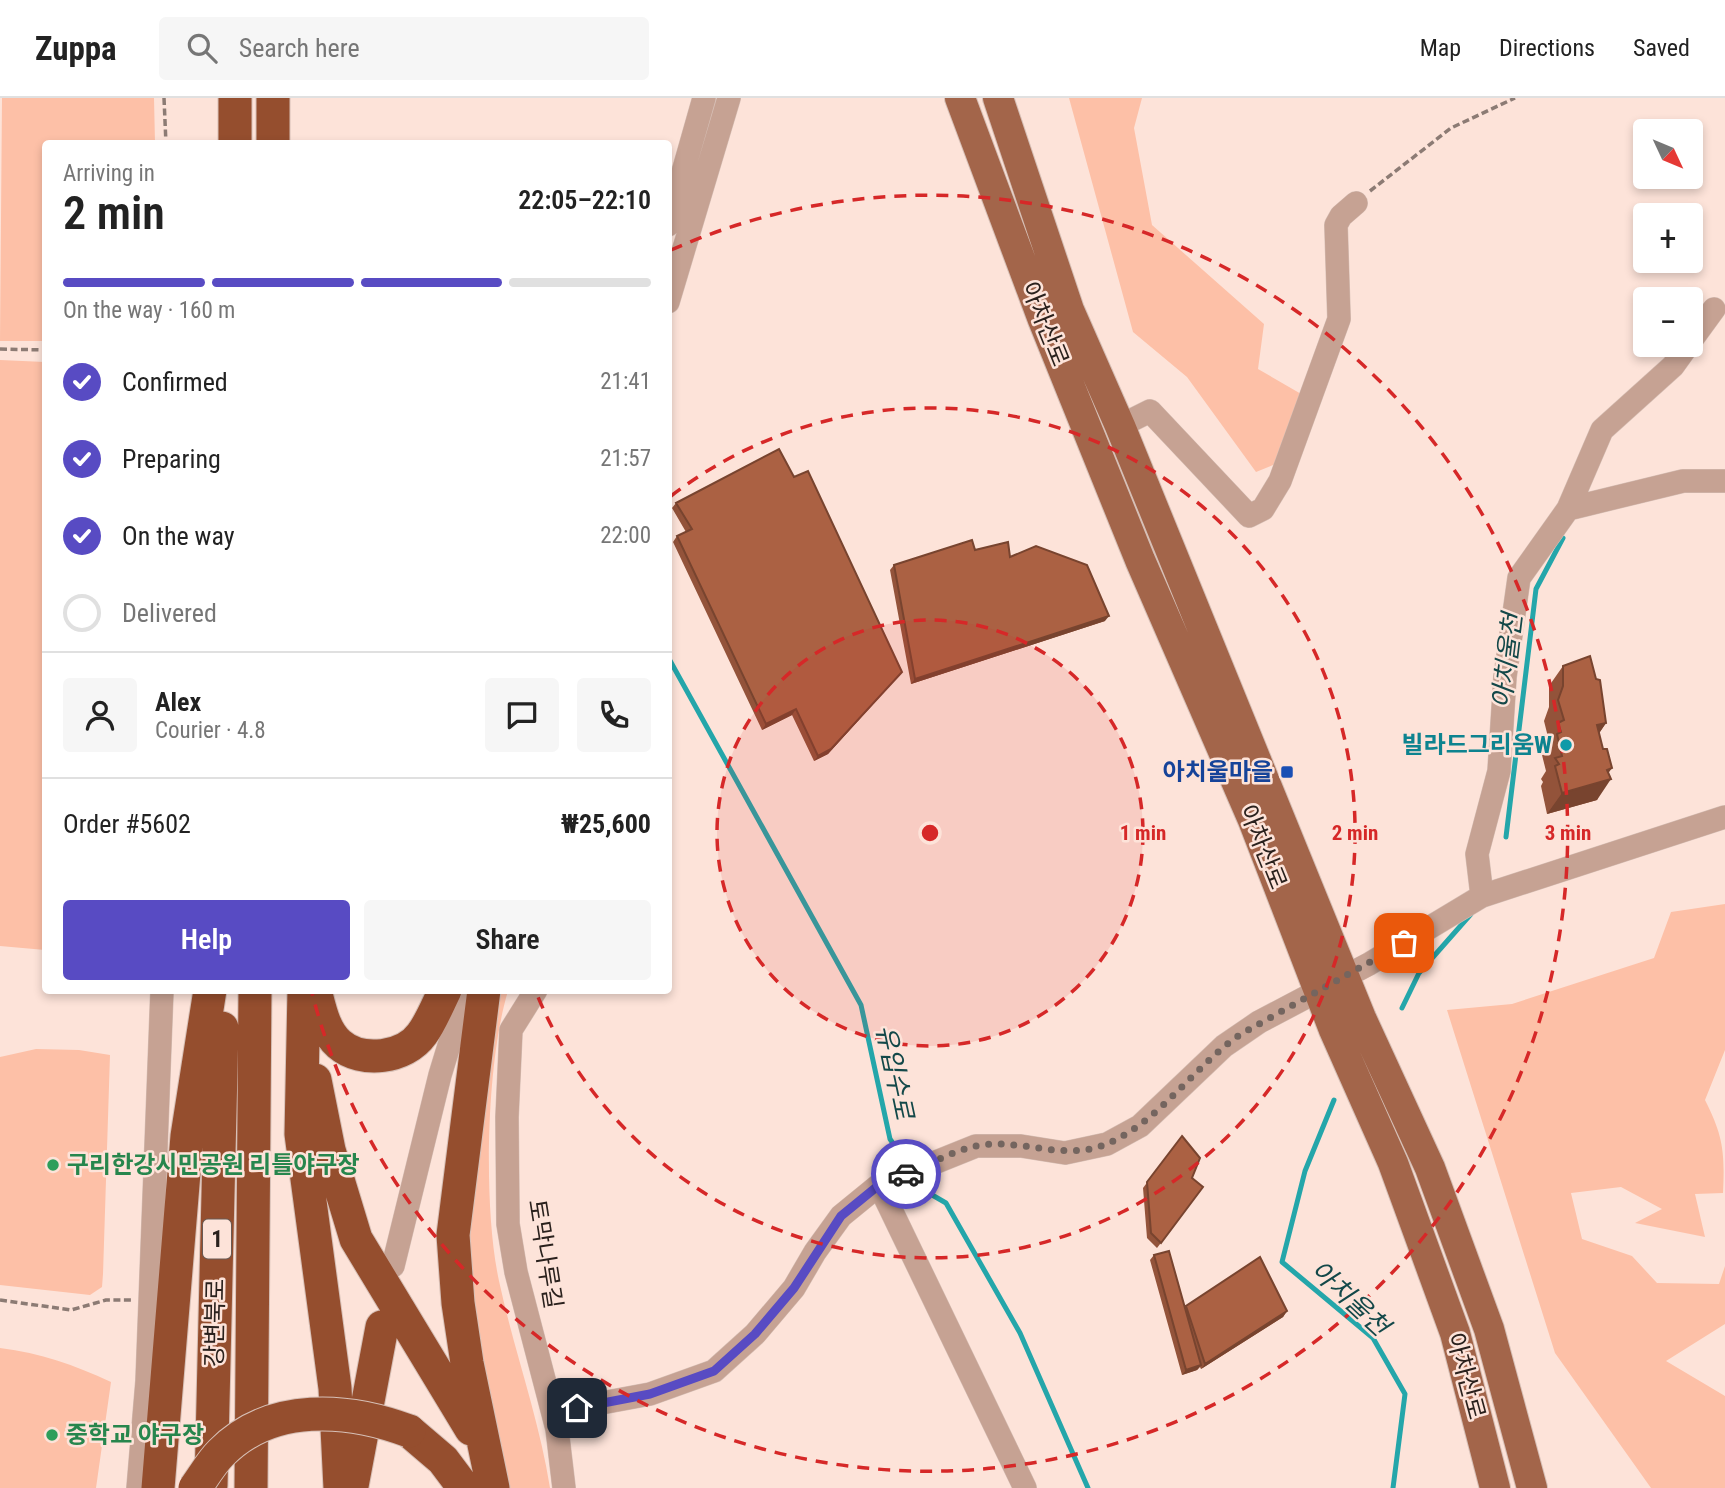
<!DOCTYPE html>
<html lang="en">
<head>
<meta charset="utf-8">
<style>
  :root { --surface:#fff; --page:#f6f6f6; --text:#222; --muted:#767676; --line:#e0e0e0; --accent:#584bc3 }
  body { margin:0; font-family:"Roboto Condensed","Noto Sans KR",sans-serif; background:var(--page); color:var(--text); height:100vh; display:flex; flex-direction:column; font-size:26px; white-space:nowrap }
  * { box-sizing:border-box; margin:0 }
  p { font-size:23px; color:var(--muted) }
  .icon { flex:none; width:38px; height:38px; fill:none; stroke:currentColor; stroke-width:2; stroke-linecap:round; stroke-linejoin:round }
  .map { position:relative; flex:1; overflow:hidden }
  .panel { position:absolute; left:42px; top:42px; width:630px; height:854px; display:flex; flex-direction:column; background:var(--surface); border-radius:7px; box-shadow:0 4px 10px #0003 }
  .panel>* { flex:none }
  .needle { width:46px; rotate:134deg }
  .tools { position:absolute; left:1633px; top:21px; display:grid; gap:14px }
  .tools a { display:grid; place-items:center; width:70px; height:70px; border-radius:7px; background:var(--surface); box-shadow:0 4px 10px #0003; font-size:35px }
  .pin { position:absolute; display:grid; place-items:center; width:60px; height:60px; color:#fff; margin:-30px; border-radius:14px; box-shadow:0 4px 10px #0006 }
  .courier { position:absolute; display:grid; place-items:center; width:70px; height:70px; margin:-35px; border:5px solid #584bc3; border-radius:50%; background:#fff; color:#222; box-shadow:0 2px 9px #0007 }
  .headline em { font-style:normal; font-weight:600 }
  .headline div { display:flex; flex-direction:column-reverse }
  .headline { display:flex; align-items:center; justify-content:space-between; height:119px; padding:0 21px }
  h1 { font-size:46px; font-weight:600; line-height:52px }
  .bar { display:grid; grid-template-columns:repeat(4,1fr); gap:10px 7px; align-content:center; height:84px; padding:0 21px }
  .bar i { height:9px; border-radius:5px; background:var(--line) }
  .bar .selected { background:var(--accent) }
  .bar p { grid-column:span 4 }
  .line { display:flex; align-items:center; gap:18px; padding:0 21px; border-top:2px solid var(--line) }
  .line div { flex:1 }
  .round { display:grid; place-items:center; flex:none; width:74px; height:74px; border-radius:7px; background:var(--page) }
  ol { padding:0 21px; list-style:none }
  li { display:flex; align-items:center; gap:21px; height:77px }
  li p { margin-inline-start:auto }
  li .icon { padding:7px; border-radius:50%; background:var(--accent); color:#fff; stroke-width:4 }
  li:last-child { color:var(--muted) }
  li i { width:38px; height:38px; border:4px solid var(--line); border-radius:50% }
  .action { display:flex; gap:14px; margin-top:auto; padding:14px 21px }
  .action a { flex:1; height:80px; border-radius:7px; background:var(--accent); color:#fff; font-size:28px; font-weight:600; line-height:80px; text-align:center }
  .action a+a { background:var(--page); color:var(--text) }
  header { display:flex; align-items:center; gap:42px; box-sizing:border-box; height:98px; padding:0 35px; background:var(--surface); border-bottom:2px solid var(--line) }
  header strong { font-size:33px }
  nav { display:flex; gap:38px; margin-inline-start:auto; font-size:24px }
  .search { width:490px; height:63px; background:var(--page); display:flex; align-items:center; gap:18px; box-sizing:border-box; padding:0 24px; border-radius:7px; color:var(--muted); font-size:26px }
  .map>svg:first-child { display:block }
  .green { fill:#fdc0a7 }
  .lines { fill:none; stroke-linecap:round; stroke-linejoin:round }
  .stream { stroke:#24a6aa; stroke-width:5 }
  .minor-casing { stroke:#d7c0b7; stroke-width:24 }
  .major-casing { stroke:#d7c0b7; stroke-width:32 }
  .highway-casing { stroke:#d7c0b7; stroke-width:35 }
  .path { stroke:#8c7b74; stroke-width:3.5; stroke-dasharray:7 3.5; stroke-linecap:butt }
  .minor { stroke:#c6a293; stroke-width:23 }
  .major { stroke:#a3654a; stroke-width:30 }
  .highway { stroke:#954e2e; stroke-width:33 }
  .highway-bridge-casing { stroke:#d7c0b7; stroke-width:35; stroke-linecap:butt }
  .highway-bridge { stroke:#954e2e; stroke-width:33 }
  .wall { fill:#93533a }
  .shaded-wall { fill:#78442f }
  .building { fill:#ab6143; stroke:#78442f; stroke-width:2 }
  .done { stroke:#74655f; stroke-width:7; stroke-dasharray:0 12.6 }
  .route { stroke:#584bc3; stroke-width:9 }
  .ring { fill:none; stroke:#d62828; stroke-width:3.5; stroke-dasharray:12 9 }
  .culture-dot { fill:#0f9aa8; stroke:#fde3d9; stroke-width:2.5 }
  .transit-dot { fill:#1a4fb4; stroke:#fde3d9; stroke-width:2.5 }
  .leisure-dot { fill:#2e9e5b; stroke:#fde3d9; stroke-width:2.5 }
  .labels { text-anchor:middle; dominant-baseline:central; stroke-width:5; stroke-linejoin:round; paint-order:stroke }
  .shield { fill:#fde3d9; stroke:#695b55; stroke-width:2 }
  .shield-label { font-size:23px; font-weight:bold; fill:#2a211d }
  .street-label { font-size:24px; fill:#2a211d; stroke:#fde3d9 }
  .culture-label { font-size:24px; font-weight:bold; fill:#0d838f; stroke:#fde3d9; text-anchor:end }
  .transit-label { font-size:24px; font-weight:bold; fill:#164399; stroke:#fde3d9; text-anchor:end }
  .leisure-label { font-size:24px; font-weight:bold; fill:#27864d; stroke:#fde3d9; text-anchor:start }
  .water-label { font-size:26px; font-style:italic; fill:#134849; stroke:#fde3d9 }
  .centre { fill:#d62828; stroke:#fde3d9; stroke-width:3.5 }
  .ring-label { font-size:21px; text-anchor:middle; font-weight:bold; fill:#d62828; stroke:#fde3d9; stroke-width:5; stroke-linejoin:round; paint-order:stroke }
</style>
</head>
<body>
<header>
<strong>Zuppa</strong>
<div class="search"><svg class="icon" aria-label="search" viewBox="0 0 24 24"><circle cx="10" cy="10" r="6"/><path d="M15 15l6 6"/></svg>Search here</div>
<nav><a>Map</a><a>Directions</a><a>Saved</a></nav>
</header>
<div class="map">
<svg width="1725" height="1390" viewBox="0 0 1725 1390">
  <rect width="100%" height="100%" fill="#fde3d9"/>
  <path class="green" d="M 2,0 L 154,0 L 155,45 L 46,46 L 45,243 L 0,243 Z
    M 1069,0 L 1142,0 L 1134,30 L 1152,127 L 1264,226 L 1258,271 L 1315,304 L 1288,361 L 1256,374 L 1187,279 L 1133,234 Z
    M 0,262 L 45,264 L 45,852 L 0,848 Z
    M 1725,806 L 1725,952 L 1705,1002 C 1723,1038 1725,1053 1723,1095 L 1695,1096 L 1705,1139 L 1635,1125 L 1662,1111 L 1621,1089 L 1571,1095 L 1582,1141 L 1632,1158 L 1657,1185 L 1719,1186 L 1725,1168 L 1725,1226 L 1666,1263 L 1725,1298 L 1725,1390 L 1651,1390 L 1555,1255 L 1447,912 L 1512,906 L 1654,860 L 1671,814 Z
    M 489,893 L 508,893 C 486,965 483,1109 499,1183 C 514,1253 539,1320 550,1390 L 499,1390 L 464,1218 L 476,985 Z
    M 36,951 L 79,952 L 110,957 L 103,1176 L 102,1189 L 90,1197 L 0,1187 L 0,959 Z
    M 0,1250 C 41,1255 74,1267 111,1284 L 96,1390 L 0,1390 Z"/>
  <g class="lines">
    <path class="stream" d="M 668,559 L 861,907 L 890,1041 L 910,1070
      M 1506,739 L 1536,491 L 1563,440
      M 1402,910 L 1419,875 L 1471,816
      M 1334,1002 L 1305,1073 L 1282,1164 L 1373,1240 L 1405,1296 L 1393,1390
      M 916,1078 L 927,1094 L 946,1105 L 1020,1235 L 1088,1390"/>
    <defs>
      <path id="minor" d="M 668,127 L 704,0
        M 668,204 L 729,0
        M 1690,244 L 1714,211
        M 1120,328 L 1150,313 L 1249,418 L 1263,411 L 1280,383 L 1339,221 L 1336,127 L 1341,118 L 1356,105
        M 1568,411 L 1602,332 L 1673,268 L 1688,247
        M 1482,798 L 1477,756 L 1499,673 L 1505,579 L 1519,480 L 1568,411 L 1683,383 L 1725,383
        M 536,892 L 511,932 L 507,1019 L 508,1126 L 516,1174 L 557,1331 L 564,1390
        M 879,1087 L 1025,1390
        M 393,1168 L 440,977 L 466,892
        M 553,1314 L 650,1296 L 714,1273 L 755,1236 L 794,1190 L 815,1154 L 841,1118 L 879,1087 L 976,1048 L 1021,1048 L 1065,1055 L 1107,1046 L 1140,1028 L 1224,948 L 1259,924 L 1369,866 L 1482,798 L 1725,719
        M 138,1390 L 147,1283 L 162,892"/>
      <path id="major" d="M 960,0 L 1043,222 L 1140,462 L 1253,722 L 1334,932 L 1393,1065 L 1455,1235 L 1495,1390
        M 998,0 L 1069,212 L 1120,328 L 1361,920 L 1430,1070 L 1489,1231 L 1532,1390"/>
      <path id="highway" d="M 235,0 L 235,46
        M 273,0 L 273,46
        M 304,892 L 301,1036 L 335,1290 L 340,1390
        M 315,892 C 320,911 324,933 339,946 C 362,966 405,960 422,936 C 431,924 438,906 445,892
        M 484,892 L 453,1137 L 458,1205 L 467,1265 L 493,1390
        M 315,982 L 329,1052 L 356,1141 L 471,1331
        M 409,1333 L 443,1362 L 464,1390
        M 211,1387 L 222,930
        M 352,1388 L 382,1229
        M 158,1390 L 187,1038 L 210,892
        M 251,1390 L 255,892"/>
    </defs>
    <use href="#minor" class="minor-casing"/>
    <use href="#major" class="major-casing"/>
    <use href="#highway" class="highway-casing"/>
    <path class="path" d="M 164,0 L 166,46
      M 1370,93 L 1451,30 L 1515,0
      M 0,251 L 46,252
      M 0,1202 L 71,1212 L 106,1202 L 131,1202"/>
    <use href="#minor" class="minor"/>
    <use href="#major" class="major"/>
    <use href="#highway" class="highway"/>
    <defs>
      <path id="highway-bridge" d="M 195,1390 C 203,1379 211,1365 221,1355 C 271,1304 348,1310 409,1333"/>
    </defs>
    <use href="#highway-bridge" class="highway-bridge-casing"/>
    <use href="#highway-bridge" class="highway-bridge"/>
  </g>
  <path class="wall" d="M 676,405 L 902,574 L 828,656 L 814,663 L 792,617 L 762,632 L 673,444 L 677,438 L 686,434 L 672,410 Z
    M 975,452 L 1010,459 L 1105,523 L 911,586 L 890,472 L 894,467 Z
    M 1563,568 L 1606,625 L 1599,635 L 1608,675 L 1597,702 L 1547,716 L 1541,688 L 1543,684 L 1541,681 L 1546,673 L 1542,657 L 1546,652 L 1544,646 L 1548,639 L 1544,623 L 1549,609 L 1549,588 Z
    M 1182,1038 L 1192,1080 L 1203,1089 L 1157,1150 L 1147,1140 L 1143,1090 Z
    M 1154,1157 L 1185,1210 L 1186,1208 L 1287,1213 L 1283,1219 L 1201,1271 L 1200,1269 L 1197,1272 L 1182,1277 L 1150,1162 Z"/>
  <path class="shaded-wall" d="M 1109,518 L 1105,523 L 911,586 L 915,581 Z
    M 902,574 L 828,656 L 814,663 L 818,658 Z
    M 796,611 L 792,617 L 762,632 L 766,626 Z
    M 1606,625 L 1592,646 L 1597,627 Z
    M 1612,670 L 1602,684 L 1611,681 L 1597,702 L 1547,716 L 1562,695 Z
    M 1287,1213 L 1283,1219 L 1201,1271 L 1205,1266 Z
    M 1201,1267 L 1197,1272 L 1182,1277 L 1186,1272 Z"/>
  <path class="building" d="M 779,351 L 794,379 L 808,373 L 902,574 L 831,651 L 818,658 L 796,611 L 766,626 L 677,438 L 692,431 L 676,405 Z
    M 972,442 L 975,452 L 1008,444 L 1010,459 L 1036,448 L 1087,467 L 1109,518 L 915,581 L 894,467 Z
    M 1590,558 L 1596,581 L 1600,582 L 1606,625 L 1597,627 L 1603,651 L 1607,651 L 1612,670 L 1607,672 L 1611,681 L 1562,695 L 1555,668 L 1559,666 L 1555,660 L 1562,658 L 1557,636 L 1561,634 L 1558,625 L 1564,622 L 1558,602 L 1563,588 L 1563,568 Z
    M 1182,1038 L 1200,1060 L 1192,1080 L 1203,1089 L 1161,1145 L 1151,1135 L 1147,1084 Z
    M 1169,1153 L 1201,1267 L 1186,1272 L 1154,1157 Z
    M 1260,1159 L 1287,1213 L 1205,1266 L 1186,1208 Z"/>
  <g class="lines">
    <path class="done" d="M 906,1076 C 928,1067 953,1053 976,1048 C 1021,1039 1065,1065 1109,1045 C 1162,1021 1194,968 1241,936 L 1404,845"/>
    <path class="route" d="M 577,1310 L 650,1296 L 714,1273 L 755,1236 L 794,1190 L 841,1118 L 879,1087 L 906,1076"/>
  </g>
  <circle cx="930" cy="735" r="213" fill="#d62828" fill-opacity=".12"/>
  <g class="ring">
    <circle cx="930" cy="735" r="213"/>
    <path d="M671 398A425 425 0 1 1 536 894"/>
    <path d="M671 152A638 638 0 1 1 312 895"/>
  </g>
  <circle class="culture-dot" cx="1566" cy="647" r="7"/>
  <rect class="transit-dot" x="1280" y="667" width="14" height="14" rx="3.5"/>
  <g class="leisure-dot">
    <circle cx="53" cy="1067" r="7"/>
    <circle cx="52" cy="1337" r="7"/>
  </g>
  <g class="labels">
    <rect class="shield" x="203" y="1121.5" width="28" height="39" rx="5"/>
    <g class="shield-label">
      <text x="217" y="1141">1</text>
    </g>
    <g class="street-label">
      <text transform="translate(1045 226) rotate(68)">아차산로</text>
      <text transform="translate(1263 749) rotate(68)">아차산로</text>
      <text transform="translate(545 1156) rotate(81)">토막나루길</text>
      <text transform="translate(215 1225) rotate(-89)">강변북로</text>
      <text transform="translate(1466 1278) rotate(75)">아차산로</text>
    </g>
    <g class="culture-label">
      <text x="1552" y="647">빌라드그리움W</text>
    </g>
    <g class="transit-label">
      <text x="1273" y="674">아치울마을</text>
    </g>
    <g class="leisure-label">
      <text x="67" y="1067">구리한강시민공원 리틀야구장</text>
      <text x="66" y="1337">중학교 야구장</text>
    </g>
    <g class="water-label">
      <text transform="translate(1507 563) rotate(-83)">아치울천</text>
      <text transform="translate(895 974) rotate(78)">유입수로</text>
      <text transform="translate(1350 1200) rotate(43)">아치울천</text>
    </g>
  </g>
  <circle cx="930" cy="735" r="10" class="centre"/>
  <g class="ring-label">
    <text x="1143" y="742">1 min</text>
    <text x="1355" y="742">2 min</text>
    <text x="1568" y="742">3 min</text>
  </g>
</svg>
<div class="tools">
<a><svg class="needle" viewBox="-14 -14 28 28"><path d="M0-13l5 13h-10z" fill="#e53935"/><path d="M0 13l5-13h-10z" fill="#767676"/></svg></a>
<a>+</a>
<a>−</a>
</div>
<div class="pin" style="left:1404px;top:845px;background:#ea580c"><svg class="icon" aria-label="bag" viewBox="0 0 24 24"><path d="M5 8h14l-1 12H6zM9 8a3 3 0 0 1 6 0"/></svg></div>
<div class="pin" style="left:577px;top:1310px;background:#1f2937"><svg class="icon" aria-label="home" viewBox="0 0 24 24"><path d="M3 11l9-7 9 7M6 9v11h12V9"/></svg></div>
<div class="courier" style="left:906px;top:1076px"><svg class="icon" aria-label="car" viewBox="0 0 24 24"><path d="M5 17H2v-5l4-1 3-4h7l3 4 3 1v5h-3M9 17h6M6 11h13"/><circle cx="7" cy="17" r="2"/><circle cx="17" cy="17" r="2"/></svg></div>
<section class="panel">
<div class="headline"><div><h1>2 min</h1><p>Arriving in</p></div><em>22:05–22:10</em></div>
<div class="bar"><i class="selected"></i><i class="selected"></i><i class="selected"></i><i></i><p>On the way · 160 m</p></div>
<ol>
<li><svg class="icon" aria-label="check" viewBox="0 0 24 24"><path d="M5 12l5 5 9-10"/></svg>Confirmed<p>21:41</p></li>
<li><svg class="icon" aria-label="check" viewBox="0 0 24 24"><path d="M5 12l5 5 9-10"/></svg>Preparing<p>21:57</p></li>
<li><svg class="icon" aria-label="check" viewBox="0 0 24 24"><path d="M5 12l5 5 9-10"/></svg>On the way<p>22:00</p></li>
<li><i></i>Delivered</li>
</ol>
<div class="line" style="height:126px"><a class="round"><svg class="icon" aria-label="person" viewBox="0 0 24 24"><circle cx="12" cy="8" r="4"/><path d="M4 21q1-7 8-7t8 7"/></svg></a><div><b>Alex</b><p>Courier · 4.8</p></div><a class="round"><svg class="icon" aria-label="chat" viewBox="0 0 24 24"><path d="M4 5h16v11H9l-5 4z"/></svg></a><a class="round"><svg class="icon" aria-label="phone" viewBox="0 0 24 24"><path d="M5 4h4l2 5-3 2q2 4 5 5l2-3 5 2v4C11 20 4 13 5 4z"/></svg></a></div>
<div class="line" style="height:91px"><div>Order #5602</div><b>₩25,600</b></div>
<div class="action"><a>Help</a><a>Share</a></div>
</section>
</div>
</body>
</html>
